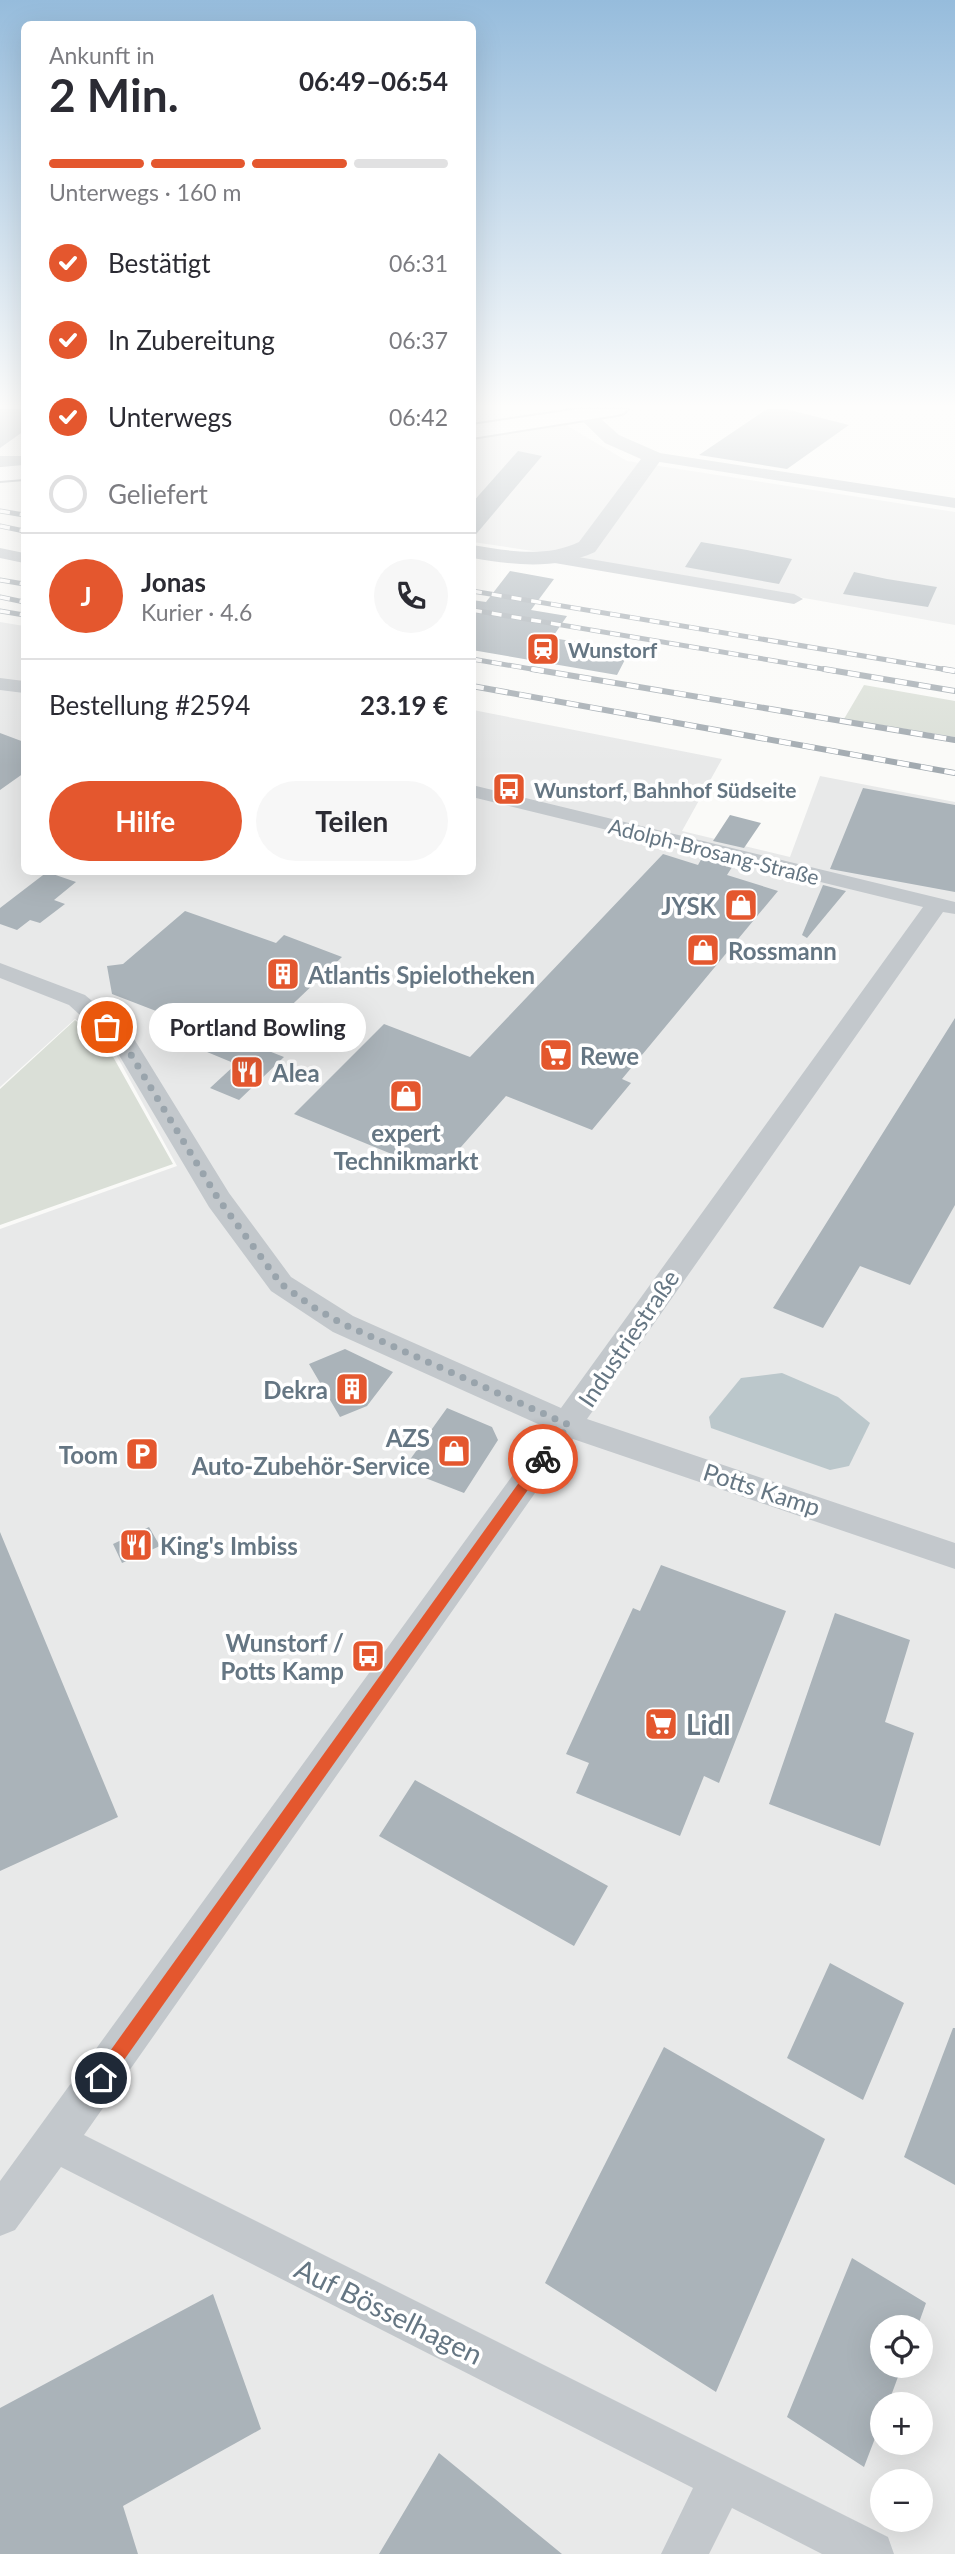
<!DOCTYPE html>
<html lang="de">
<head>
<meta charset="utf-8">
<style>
  :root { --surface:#fff; --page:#f7f7f7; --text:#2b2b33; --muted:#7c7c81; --line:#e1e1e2; --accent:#e4572e }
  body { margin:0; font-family:Lato,sans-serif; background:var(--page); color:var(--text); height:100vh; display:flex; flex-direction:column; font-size:26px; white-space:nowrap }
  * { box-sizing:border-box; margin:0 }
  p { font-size:23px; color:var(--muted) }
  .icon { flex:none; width:38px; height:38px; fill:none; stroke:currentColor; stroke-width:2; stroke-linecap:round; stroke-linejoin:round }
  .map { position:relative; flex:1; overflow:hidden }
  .panel { position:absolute; left:21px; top:21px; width:455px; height:854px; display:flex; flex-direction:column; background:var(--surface); border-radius:10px; box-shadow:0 7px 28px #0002 }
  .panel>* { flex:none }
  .tools { position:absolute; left:870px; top:2315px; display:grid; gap:14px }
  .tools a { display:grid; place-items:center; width:63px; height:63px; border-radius:50%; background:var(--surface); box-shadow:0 7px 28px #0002; font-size:35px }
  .pin { position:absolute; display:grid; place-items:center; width:60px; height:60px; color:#fff; margin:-30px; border:4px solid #fff; border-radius:50%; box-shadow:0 2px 7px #0007 }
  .courier { position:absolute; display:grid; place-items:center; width:70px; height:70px; margin:-35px; border:5px solid #e4572e; border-radius:50%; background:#fff; color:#222; box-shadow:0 2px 9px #0007 }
  .bubble { position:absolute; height:49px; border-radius:24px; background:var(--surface); box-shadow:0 7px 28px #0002; font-size:23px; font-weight:700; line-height:49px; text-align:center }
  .summary em { font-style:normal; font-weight:700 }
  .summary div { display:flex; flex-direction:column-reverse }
  .summary { display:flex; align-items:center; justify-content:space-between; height:119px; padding:0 28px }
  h1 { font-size:46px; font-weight:700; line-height:52px }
  .bar { display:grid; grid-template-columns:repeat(4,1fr); gap:10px 7px; align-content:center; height:84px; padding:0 28px }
  .bar i { height:9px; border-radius:5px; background:var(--line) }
  .bar .selected { background:var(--accent) }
  .bar p { grid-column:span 4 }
  .line { display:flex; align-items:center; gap:18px; padding:0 28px; border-top:2px solid var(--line) }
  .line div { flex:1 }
  .round { display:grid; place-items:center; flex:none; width:74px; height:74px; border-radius:37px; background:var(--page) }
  ol { padding:0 28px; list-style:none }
  li { display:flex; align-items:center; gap:21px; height:77px }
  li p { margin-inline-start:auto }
  li .icon { padding:7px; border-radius:50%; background:var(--accent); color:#fff; stroke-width:4 }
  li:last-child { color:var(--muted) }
  li i { width:38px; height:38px; border:4px solid var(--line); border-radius:50% }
  .button { display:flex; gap:14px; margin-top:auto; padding:14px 28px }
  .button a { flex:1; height:80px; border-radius:42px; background:var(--accent); color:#fff; font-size:28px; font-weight:700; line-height:80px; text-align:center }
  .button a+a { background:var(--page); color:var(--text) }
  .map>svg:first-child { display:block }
  .built { fill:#e8e9e9; fill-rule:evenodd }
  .green { fill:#dadfd7 }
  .water { fill:#bbc7cb }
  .building { fill:#aab3b9 }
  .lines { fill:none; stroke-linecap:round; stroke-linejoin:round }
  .primary-casing { stroke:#b5babe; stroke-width:4 }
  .minor { fill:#c3c8cc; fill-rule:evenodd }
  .tertiary { fill:#c3c8cc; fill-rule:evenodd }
  .primary { fill:#fff; fill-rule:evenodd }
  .rail-far1-casing { stroke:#a2aab0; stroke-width:5 }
  .rail-casing { stroke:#a2aab0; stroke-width:6 }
  .rail-far1 { stroke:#fff; stroke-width:3.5; stroke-dasharray:10; stroke-linecap:butt }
  .rail { stroke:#fff; stroke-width:4.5; stroke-dasharray:12; stroke-linecap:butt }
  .route { fill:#e4572e }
  .done { stroke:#99a4ac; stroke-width:7; stroke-dasharray:0 12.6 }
  .labels { text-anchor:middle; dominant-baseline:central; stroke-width:7; stroke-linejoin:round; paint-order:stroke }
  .far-poi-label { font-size:21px; font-weight:bold; fill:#657683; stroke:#fff; text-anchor:start }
  .far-street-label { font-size:21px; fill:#657683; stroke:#fff }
  .poi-label { font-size:24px; font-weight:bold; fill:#657683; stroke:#fff; text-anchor:end }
  .street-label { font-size:24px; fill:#657683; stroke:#fff }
  .near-poi-label { font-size:28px; font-weight:bold; fill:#657683; stroke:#fff; text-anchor:start }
  .near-street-label { font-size:28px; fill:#657683; stroke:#fff }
</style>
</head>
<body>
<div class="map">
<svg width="955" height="2554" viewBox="0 0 955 2554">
  <rect width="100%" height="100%" fill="#fafaf8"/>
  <path class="built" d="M 566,425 L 627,461 L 955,512 L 955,625 L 598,561 L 473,542 L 473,439 Z
    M 0,622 L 24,626 L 24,872 L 472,872 L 473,710 L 722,759 L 682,831 L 790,857 L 820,776 L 955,802 L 955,2554 L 0,2554 L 0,1229 L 177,1166 L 112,1047 L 75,1019 L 0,1087 ZM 882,2328 L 920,2328 L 920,2366 L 882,2366 ZM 882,2404 L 920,2404 L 920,2443 L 882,2443 ZM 882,2482 L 920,2482 L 920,2520 L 882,2520 Z"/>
  <path class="green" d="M 864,685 L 955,701 L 955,737 L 844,719 Z
    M 75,1020 L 107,1046 L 173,1164 L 0,1225 L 0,1089 Z"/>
  <path class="water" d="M 782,1373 L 838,1397 L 870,1423 L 849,1466 L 830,1470 L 711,1428 L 709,1417 L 741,1378 Z"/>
  <path class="building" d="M 0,409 L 24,409 L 24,431 L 0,448 Z
    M 767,409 L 786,409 L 849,425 L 787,469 L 699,455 Z
    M 518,451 L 542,456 L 472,539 L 472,503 Z
    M 701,542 L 747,550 L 792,559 L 779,584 L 685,567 Z
    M 510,571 L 554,579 L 531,610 L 567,616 L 552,638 L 630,650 L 617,675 L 472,650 L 472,600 L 486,602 Z
    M 854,572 L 887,579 L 937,587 L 928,607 L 843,594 Z
    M 0,733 L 24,742 L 24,773 L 0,790 Z
    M 863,788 L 955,805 L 955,892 L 830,869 Z
    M 730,815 L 761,823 L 744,848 L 713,841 Z
    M 663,854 L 698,865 L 703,856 L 734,864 L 727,875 L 778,891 L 622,1079 L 631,1083 L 592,1130 L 506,1096 L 438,1173 L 294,1114 L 384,1024 L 470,1057 Z
    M 47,872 L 76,882 L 54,900 L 65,904 L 40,923 L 30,920 L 17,930 L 0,924 L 0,908 Z
    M 823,885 L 846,891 L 807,938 L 802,935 Z
    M 185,911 L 276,943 L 284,935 L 342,957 L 251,1044 L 284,1057 L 239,1100 L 210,1088 L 236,1064 L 166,1035 L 182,1021 L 112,994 L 107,966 L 123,964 Z
    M 955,1018 L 955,1205 L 910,1285 L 860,1266 L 823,1328 L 773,1308 Z
    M 345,1349 L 393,1372 L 367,1406 L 340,1417 L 309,1364 Z
    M 447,1408 L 492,1427 L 498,1440 L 464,1493 L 415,1474 L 409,1461 Z
    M 149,1527 L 160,1546 L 122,1563 L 113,1544 Z
    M 0,1532 L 118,1817 L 0,1871 Z
    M 661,1565 L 786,1611 L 719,1783 L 704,1776 L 680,1836 L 576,1793 L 589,1763 L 566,1754 L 633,1608 L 640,1611 Z
    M 835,1613 L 910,1640 L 885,1722 L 914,1733 L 880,1846 L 769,1804 Z
    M 415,1780 L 608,1886 L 574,1946 L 379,1836 Z
    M 830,1963 L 904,2003 L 863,2100 L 787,2058 Z
    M 953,2028 L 955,2028 L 955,2185 L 904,2157 Z
    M 664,2047 L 825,2139 L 716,2392 L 545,2283 Z
    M 852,2258 L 926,2303 L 917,2328 L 882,2328 L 882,2366 L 902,2366 L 888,2404 L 882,2404 L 882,2420 L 864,2467 L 787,2417 Z
    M 213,2294 L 261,2429 L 123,2506 L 138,2554 L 0,2554 L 0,2408 Z
    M 439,2453 L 562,2554 L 379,2554 Z"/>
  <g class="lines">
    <defs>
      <path id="primary" d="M 579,409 L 628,409 L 624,413 L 617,415 L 472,438 L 472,425 Z
        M 24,465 L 24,479 L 0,481 L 0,467 Z"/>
    </defs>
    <use href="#primary" class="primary-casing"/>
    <path class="minor" d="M 653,452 L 955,498 L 955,508 L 647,460 L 645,457 Z
      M 0,456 L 24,456 L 24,466 L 0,466 Z
      M 0,548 L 24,553 L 24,563 L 0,558 Z
      M 549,552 L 794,594 L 803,599 L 794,604 L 543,561 L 540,557 L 543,553 Z
      M 0,678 L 24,681 L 24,693 L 0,690 Z
      M 472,785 L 955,902 L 955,914 L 943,912 L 587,1419 L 955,1543 L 955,1569 L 573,1439 L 84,2135 L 888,2537 L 894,2554 L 822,2554 L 732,2508 L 709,2554 L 661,2554 L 693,2488 L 61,2167 L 15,2230 L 0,2236 L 0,2181 L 547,1428 L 333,1332 L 271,1291 L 209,1207 L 113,1045 L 69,1005 L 0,978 L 0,963 L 85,995 L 131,1034 L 229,1193 L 291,1277 L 353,1316 L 561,1408 L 923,907 L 472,797 Z"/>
    <path class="tertiary" d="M 570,409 L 590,409 L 619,435 L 660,453 L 663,457 L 595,552 C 555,570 514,565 472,558 L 472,545 C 508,551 546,558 579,542 L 641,459 L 605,443 Z"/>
    <use href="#primary" class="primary"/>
    <defs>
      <path id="rail-far1" d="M 0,511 L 24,515
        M 0,526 L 24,531
        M 0,580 L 24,584
        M 472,591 L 954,671
        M 0,597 L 24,602
        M 472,610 L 835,671
        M 0,611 L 24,615
        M 472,659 L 543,671"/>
      <path id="rail" d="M 532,669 L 955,740
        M 824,669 L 955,691
        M 943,669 L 955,671
        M 472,686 L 955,773"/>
    </defs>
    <use href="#rail-far1" class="rail-far1-casing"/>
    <use href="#rail" class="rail-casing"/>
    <use href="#rail-far1" class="rail-far1"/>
    <use href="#rail" class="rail"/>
  </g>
  <linearGradient id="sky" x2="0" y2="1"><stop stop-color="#96bcdc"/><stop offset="0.53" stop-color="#fdfdfc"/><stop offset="1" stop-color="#fdfdfc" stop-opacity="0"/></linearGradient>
  <rect width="955" height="766" fill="url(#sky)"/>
  <path class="route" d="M 543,1454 L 547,1456 L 547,1463 L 107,2084 L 101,2086 L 95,2084 L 93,2078 L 95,2072 L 538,1456 Z"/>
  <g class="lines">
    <path class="done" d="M 107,1027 L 122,1040 L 219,1200 L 281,1284 L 313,1307 L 343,1324 L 569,1425 L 543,1459"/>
  </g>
  <defs>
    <symbol id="station-square" viewBox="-11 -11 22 22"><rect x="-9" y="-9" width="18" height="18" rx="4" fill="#e4572e" stroke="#fff"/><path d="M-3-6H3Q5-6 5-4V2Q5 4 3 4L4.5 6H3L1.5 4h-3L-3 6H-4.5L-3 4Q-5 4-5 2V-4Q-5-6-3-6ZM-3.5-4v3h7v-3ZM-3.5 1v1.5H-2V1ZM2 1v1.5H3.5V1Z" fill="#fff"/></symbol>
    <symbol id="bus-square" viewBox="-11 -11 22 22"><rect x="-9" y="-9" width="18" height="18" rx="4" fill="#e4572e" stroke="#fff"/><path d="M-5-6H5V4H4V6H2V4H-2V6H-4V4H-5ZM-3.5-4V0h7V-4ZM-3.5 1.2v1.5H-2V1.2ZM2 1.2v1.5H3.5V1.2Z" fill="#fff"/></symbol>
    <symbol id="shop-square" viewBox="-11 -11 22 22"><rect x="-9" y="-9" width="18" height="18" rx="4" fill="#e4572e" stroke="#fff"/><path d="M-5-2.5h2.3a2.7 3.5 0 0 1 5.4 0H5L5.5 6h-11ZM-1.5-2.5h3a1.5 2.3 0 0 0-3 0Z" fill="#fff"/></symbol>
    <symbol id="building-square" viewBox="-11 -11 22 22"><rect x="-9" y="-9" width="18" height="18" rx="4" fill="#e4572e" stroke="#fff"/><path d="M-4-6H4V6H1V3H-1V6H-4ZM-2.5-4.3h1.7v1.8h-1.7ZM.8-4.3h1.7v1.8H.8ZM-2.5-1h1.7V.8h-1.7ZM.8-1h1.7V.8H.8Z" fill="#fff"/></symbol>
    <symbol id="supermarket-square" viewBox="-11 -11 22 22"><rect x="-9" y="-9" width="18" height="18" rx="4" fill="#e4572e" stroke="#fff"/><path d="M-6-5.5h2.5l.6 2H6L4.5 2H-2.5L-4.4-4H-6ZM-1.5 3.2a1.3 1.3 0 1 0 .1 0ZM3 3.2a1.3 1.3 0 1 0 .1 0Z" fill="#fff"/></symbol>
    <symbol id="restaurant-square" viewBox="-11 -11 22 22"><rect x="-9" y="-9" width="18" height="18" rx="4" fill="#e4572e" stroke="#fff"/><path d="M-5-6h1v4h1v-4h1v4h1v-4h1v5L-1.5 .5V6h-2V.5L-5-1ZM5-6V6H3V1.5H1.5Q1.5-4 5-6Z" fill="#fff"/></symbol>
    <symbol id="parking-square" viewBox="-11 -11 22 22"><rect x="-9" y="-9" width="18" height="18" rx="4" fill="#e4572e" stroke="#fff"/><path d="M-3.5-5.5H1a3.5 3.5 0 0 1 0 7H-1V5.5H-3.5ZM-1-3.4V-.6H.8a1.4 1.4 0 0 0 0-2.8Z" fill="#fff"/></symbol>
  </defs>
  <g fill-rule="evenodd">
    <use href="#station-square" x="524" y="630" width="38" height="38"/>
    <use href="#bus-square" x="490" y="770" width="38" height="38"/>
    <use href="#shop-square" x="722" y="886" width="38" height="38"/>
    <use href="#shop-square" x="684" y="931" width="38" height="38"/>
    <use href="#building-square" x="264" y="955" width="38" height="38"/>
    <use href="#supermarket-square" x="537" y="1036" width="38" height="38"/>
    <use href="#restaurant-square" x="228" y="1053" width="38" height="38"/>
    <use href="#shop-square" x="387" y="1077" width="38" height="38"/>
    <use href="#building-square" x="333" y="1370" width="38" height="38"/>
    <use href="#shop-square" x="435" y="1432" width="38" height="38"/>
    <use href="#parking-square" x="123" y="1435" width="38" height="38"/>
    <use href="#restaurant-square" x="117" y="1526" width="38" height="38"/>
    <use href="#bus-square" x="349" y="1637" width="38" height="38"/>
    <use href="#supermarket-square" x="642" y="1705" width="38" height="38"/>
  </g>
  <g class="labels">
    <g class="far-poi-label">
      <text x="568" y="649">Wunstorf</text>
      <text x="534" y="789">Wunstorf, Bahnhof Südseite</text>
    </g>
    <g class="far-street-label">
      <text transform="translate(714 851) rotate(14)">Adolph-Brosang-Straße</text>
    </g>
    <g class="poi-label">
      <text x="716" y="905">JYSK</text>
      <text x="728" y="950" text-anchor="start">Rossmann</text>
      <text x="308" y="974" text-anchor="start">Atlantis Spielotheken</text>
      <text x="580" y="1055" text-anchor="start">Rewe</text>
      <text x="272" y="1072" text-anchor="start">Alea</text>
      <text x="406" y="1132" text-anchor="middle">expert<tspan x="406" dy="28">Technikmarkt</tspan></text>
      <text x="328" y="1389">Dekra</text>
      <text x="430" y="1437">AZS<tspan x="430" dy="28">Auto-Zubehör-Service</tspan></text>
      <text x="118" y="1454">Toom</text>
      <text x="160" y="1545" text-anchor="start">King's Imbiss</text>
      <text x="344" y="1642">Wunstorf /<tspan x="344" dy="28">Potts Kamp</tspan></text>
    </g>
    <g class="street-label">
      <text transform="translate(628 1338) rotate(-56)">Industriestraße</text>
      <text transform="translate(762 1489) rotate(18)">Potts Kamp</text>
    </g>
    <g class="near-poi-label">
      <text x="686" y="1724">Lidl</text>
    </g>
    <g class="near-street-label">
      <text transform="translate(389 2311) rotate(26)">Auf Bösselhagen</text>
    </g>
  </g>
</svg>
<div class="tools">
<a><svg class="icon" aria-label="locate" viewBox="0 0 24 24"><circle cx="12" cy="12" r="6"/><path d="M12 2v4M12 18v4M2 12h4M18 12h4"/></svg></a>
<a>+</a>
<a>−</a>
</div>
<div class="pin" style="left:107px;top:1027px;background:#ea580c"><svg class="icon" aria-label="bag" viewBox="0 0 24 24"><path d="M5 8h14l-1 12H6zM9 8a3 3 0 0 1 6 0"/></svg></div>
<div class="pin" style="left:101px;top:2078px;background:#1f2937"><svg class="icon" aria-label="home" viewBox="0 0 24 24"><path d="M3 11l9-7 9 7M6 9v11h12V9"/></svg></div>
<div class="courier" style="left:543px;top:1459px"><svg class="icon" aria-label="bike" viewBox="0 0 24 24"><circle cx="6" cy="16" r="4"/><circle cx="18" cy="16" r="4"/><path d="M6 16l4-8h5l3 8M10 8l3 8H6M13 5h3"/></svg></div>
<div class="bubble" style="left:149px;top:1003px;width:217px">Portland Bowling</div>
<section class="panel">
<div class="summary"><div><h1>2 Min.</h1><p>Ankunft in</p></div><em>06:49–06:54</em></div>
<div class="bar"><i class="selected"></i><i class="selected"></i><i class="selected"></i><i></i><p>Unterwegs · 160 m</p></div>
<ol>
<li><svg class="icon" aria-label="check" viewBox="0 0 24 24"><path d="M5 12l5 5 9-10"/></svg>Bestätigt<p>06:31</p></li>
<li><svg class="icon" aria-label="check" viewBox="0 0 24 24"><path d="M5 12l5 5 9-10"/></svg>In Zubereitung<p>06:37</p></li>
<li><svg class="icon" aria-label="check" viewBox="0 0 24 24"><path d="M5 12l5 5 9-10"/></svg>Unterwegs<p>06:42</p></li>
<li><i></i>Geliefert</li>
</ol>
<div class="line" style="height:126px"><b class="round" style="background:var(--accent);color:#fff">J</b><div><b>Jonas</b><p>Kurier · 4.6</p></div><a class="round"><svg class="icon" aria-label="phone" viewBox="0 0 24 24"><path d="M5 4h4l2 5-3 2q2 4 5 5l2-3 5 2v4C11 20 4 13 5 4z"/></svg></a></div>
<div class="line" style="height:91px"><div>Bestellung #2594</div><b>23.19 €</b></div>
<div class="button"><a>Hilfe</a><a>Teilen</a></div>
</section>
</div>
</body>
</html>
